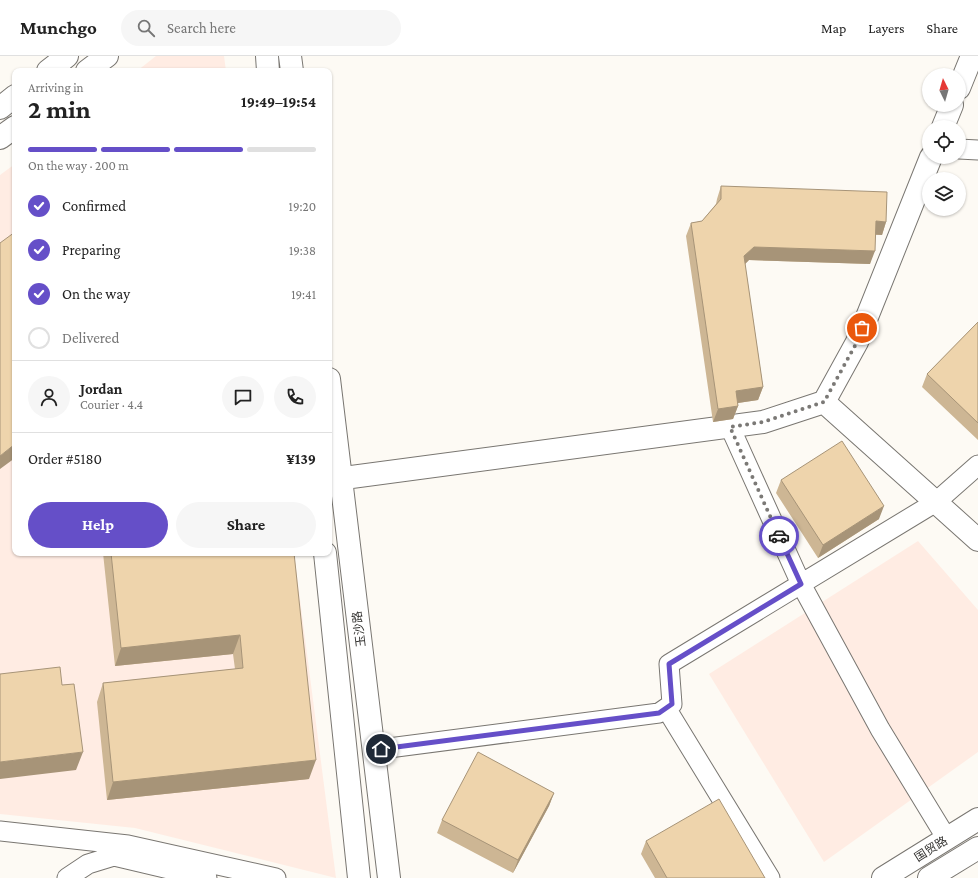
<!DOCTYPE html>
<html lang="en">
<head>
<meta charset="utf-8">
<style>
  :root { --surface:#fff; --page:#f6f6f6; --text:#222; --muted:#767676; --line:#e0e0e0; --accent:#654fc8 }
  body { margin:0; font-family:"Crimson Pro","Noto Sans SC",serif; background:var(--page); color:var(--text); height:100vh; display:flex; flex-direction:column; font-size:15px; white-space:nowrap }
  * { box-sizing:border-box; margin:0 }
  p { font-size:13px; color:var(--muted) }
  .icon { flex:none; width:22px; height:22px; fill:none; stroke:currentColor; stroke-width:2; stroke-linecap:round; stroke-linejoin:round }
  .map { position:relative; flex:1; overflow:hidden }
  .drawer { position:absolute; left:12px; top:12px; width:320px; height:488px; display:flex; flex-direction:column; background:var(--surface); border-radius:8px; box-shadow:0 1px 3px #0004 }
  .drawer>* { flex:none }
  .needle { width:26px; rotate:355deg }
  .fabs { position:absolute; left:922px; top:12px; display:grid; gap:8px }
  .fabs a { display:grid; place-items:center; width:44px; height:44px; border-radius:50%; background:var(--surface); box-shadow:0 1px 3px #0004; font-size:20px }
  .pin { position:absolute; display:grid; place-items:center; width:34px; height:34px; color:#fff; margin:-17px; border:2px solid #fff; border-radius:50%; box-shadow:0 1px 4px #0007 }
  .courier { position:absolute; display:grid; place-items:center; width:40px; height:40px; margin:-20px; border:3px solid #654fc8; border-radius:50%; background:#fff; color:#222; box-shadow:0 1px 5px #0007 }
  .headline em { font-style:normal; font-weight:700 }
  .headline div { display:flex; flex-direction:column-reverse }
  .headline { display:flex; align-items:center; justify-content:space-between; height:68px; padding:0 16px }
  h1 { font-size:26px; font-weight:700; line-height:30px }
  .bar { display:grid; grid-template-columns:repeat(4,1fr); gap:6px 4px; align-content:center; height:48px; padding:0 16px }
  .bar i { height:5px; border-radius:3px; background:var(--line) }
  .bar .active { background:var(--accent) }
  .bar p { grid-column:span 4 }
  .line { display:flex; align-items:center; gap:10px; padding:0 16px; border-top:1px solid var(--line) }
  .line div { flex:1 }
  .round { display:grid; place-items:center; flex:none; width:42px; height:42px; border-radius:21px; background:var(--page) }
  ol { padding:0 16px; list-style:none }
  li { display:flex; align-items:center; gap:12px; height:44px }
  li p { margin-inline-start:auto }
  li .icon { padding:4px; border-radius:50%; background:var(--accent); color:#fff; stroke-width:4 }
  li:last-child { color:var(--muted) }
  li i { width:22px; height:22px; border:2px solid var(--line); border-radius:50% }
  .button { display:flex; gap:8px; margin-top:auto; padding:8px 16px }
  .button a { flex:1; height:46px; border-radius:24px; background:var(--accent); color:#fff; font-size:16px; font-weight:700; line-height:46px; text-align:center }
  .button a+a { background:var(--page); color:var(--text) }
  header { display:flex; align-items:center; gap:24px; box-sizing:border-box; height:56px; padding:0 20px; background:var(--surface); border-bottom:1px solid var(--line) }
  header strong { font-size:19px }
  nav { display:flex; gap:22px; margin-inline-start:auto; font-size:14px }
  .search { width:280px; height:36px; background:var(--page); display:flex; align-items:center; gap:10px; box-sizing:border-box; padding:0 14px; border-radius:22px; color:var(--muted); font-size:15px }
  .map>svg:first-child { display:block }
  .commercial { fill:#ffece3 }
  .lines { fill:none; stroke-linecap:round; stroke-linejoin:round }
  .street-casing { stroke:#797671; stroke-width:21 }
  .secondary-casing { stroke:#797671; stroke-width:24 }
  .primary-casing { stroke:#797671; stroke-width:24 }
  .street { stroke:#fff; stroke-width:19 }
  .secondary { stroke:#fff; stroke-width:22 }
  .primary { stroke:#fff; stroke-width:22 }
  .wall { fill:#cdb694 }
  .shaded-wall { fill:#a79478 }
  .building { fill:#eed4ac; stroke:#a79478 }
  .done { stroke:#7b7976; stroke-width:4; stroke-dasharray:0 7.2 }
  .route { stroke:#654fc8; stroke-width:5 }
  .labels { text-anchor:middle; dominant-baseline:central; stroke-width:3; stroke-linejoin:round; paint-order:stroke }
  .street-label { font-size:12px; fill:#353432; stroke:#fff }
</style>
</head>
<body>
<header>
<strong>Munchgo</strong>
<div class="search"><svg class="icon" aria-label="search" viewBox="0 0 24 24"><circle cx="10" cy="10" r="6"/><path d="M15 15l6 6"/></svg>Search here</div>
<nav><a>Map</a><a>Layers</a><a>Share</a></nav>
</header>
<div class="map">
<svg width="978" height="822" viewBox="0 0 978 822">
  <rect width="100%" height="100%" fill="#fdfaf4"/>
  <path class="commercial" d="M 156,0 L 224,0 L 226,15 L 137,15 Z
    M 15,108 L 15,497 L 294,497 L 336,822 L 135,772 L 0,758 L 0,119 Z
    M 918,485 L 978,554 L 978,696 L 824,806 L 709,618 Z"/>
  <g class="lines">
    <defs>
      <path id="street" d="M 959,93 L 978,94
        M 730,371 L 801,528 L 880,673 L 947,783
        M 666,652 L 770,822
        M 381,693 L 659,657 L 672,648 L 669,608 L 936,446 L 978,409
        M 0,775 L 128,789 L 276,822
        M 67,822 L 88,808 L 114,800 L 207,822"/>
      <path id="secondary" d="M 267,0 L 268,15
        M 290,0 L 292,15
        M 48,15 L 67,0
        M 87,15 L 107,0
        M 959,32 L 972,0
        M 0,52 L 15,40
        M 943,71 L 952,49
        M 0,82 L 15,71
        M 329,323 L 389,822
        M 824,346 L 978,484
        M 329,424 L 763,366 L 824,346 L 857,286 L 931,101
        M 325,497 L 359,822"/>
      <path id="primary" d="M 883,822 L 978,763
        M 929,822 L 978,792"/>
    </defs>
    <use href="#street" class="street-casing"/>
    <use href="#secondary" class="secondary-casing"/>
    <use href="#primary" class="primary-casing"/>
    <use href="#street" class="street"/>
    <use href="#secondary" class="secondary"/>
    <use href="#primary" class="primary"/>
  </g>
  <path class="wall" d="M 721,130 L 886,166 L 882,179 L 875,179 L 870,208 L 749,204 L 745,208 L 763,331 L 758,344 L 738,347 L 738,350 L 733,363 L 713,366 L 686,180 L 691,167 L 702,165 L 716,148 L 717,143 Z
    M 978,266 L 978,384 L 922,331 L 927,318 Z
    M 781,424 L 879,463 L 818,502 L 776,437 Z
    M 103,497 L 294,497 L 309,723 L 107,744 L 97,646 L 103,627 L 235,613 L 233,598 L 115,610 Z
    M 554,737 L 549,750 L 513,817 L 437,777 L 442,764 Z
    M 646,785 L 765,822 L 655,822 L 641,798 Z"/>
  <path class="shaded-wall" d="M 876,165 L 886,166 L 882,179 L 871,178 Z
    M 754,191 L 875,195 L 870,208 L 749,204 L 740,213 L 744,200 Z
    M 763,331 L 758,344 L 731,348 L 736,335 Z
    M 738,350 L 733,363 L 713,366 L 718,353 Z
    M 15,388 L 15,402 L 0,413 L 0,400 Z
    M 884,450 L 879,463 L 818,502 L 823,489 Z
    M 240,579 L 233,598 L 115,610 L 121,592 Z
    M 83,696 L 76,714 L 0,723 L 0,706 Z
    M 316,704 L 309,723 L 107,744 L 113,726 Z
    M 554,737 L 549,750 L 513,817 L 518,804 Z"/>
  <path class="building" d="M 721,130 L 887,136 L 886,166 L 876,165 L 875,195 L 754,191 L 744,200 L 763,331 L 736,335 L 738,350 L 718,353 L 691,167 L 702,165 L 721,143 Z
    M 15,176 L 15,297 L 13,299 L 15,301 L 15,388 L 0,400 L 0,187 Z
    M 978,266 L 978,367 L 927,318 Z
    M 842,385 L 884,450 L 823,489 L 781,424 Z
    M 111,497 L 294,497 L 316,704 L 113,726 L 103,627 L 243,612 L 240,579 L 121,592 Z
    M 60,611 L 62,629 L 74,628 L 83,696 L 0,706 L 0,618 Z
    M 478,696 L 554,737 L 518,804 L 442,764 Z
    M 719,743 L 765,822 L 667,822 L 646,785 Z"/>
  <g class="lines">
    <path class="done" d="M 779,480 L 730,371 L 763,366 L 824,346 L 857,286 L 862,272"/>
    <path class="route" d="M 381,693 L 659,657 L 672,648 L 669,608 L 801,528 L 779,480"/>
  </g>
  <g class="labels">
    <g class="street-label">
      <text transform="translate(359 573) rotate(-97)">玉沙路</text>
      <text transform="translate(931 793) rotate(-32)">国贸路</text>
    </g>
  </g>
</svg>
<div class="fabs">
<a><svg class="needle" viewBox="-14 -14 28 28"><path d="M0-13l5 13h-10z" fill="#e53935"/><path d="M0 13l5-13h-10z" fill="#767676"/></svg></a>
<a><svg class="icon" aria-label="locate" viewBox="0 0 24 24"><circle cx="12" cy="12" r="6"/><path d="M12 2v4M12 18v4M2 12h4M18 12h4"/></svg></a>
<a><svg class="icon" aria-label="layers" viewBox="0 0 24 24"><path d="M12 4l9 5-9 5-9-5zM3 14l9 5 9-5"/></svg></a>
</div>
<div class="pin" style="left:862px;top:272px;background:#ea580c"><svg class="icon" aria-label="bag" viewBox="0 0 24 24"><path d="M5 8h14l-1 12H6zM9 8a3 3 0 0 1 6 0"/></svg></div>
<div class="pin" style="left:381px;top:693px;background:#1f2937"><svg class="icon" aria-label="home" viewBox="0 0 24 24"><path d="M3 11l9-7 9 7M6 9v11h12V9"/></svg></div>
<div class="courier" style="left:779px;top:480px"><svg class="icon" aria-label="car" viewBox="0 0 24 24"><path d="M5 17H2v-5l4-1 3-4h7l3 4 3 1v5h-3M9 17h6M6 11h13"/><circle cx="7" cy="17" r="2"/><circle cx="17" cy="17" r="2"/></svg></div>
<section class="drawer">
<div class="headline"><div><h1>2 min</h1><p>Arriving in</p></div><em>19:49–19:54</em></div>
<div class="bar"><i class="active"></i><i class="active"></i><i class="active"></i><i></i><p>On the way · 200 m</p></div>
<ol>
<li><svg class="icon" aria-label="check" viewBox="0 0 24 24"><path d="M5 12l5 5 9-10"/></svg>Confirmed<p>19:20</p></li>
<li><svg class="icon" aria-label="check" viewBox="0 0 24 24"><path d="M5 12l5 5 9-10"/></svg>Preparing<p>19:38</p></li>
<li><svg class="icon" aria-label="check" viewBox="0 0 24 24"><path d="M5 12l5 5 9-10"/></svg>On the way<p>19:41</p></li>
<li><i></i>Delivered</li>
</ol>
<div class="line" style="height:72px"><a class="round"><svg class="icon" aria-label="person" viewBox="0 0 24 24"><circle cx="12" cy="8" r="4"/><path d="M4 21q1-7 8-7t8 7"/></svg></a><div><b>Jordan</b><p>Courier · 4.4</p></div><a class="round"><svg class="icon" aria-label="chat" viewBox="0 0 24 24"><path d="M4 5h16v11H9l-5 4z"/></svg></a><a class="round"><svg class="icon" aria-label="phone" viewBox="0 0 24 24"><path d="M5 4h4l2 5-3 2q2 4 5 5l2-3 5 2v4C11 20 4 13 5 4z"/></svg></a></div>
<div class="line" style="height:52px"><div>Order #5180</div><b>¥139</b></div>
<div class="button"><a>Help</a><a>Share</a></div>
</section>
</div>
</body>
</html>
